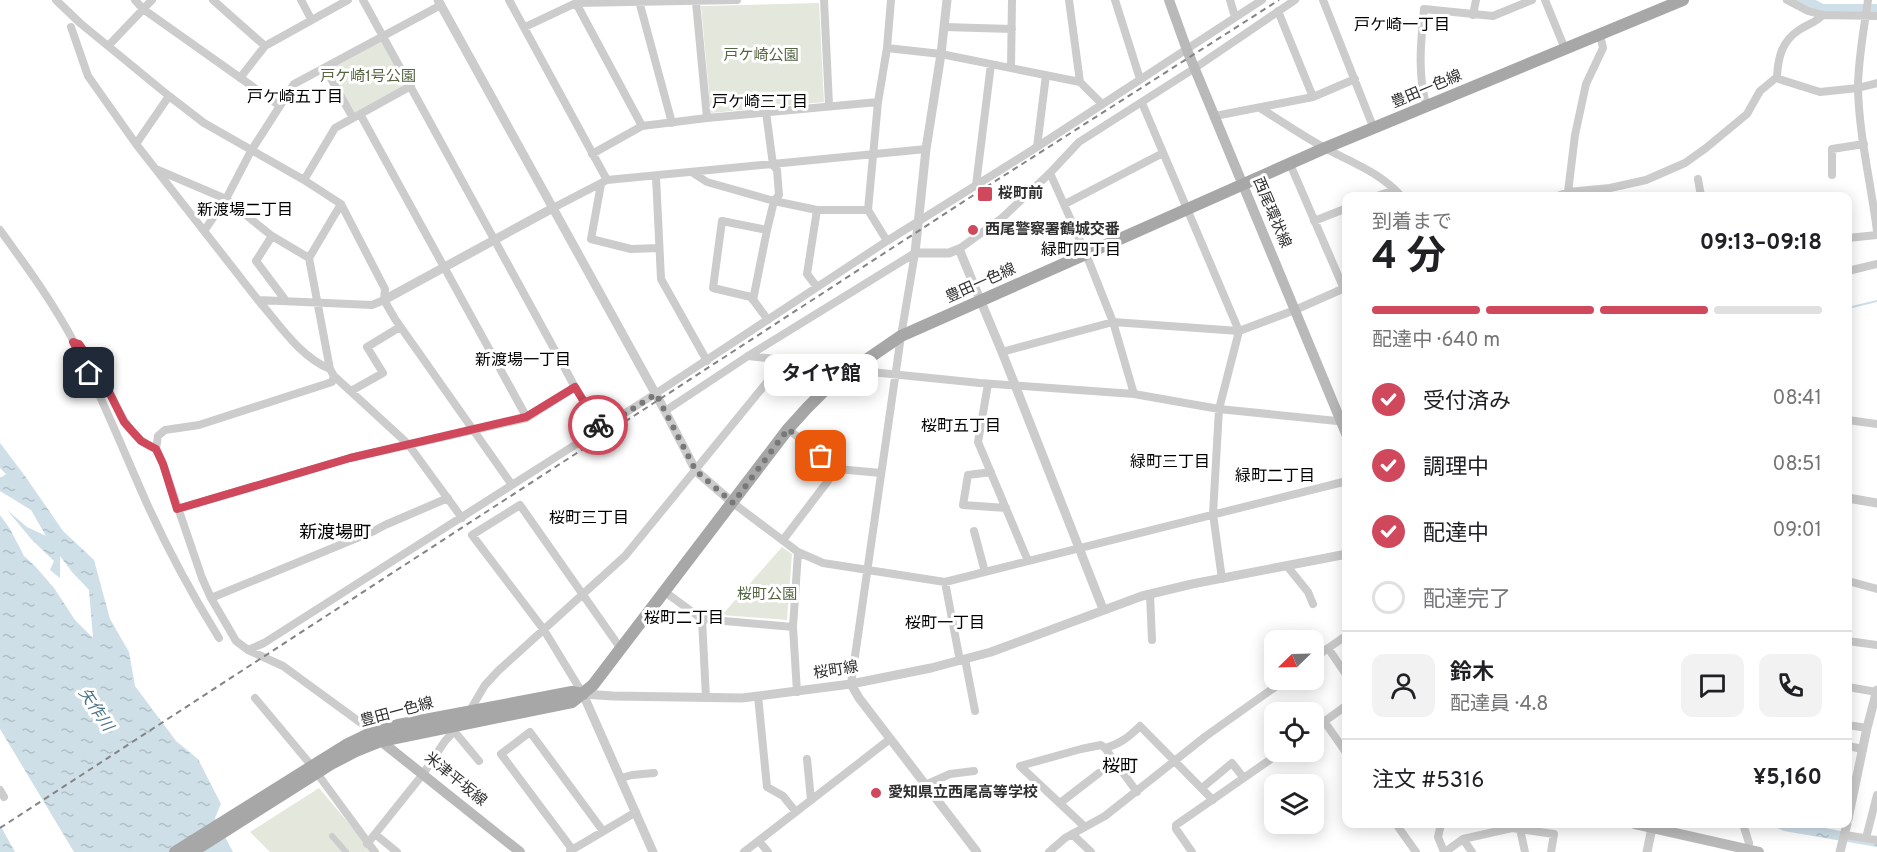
<!DOCTYPE html>
<html lang="ja">
<head>
<meta charset="utf-8">
<style>
  :root { --surface:#fff; --page:#f2f2f2; --text:#202124; --muted:#757577; --line:#e0e0e0; --accent:#cf485b }
  body { margin:0; font-family:Overpass,"Noto Sans JP",sans-serif; background:var(--page); color:var(--text); height:100vh; display:flex; flex-direction:column; font-size:22px; white-space:nowrap }
  * { box-sizing:border-box; margin:0 }
  p { font-size:20px; color:var(--muted) }
  .icon { flex:none; width:33px; height:33px; fill:none; stroke:currentColor; stroke-width:2; stroke-linecap:round; stroke-linejoin:round }
  .map { position:relative; flex:1; overflow:hidden }
  .panel { position:absolute; left:1342px; top:192px; width:510px; height:636px; display:flex; flex-direction:column; background:var(--surface); border-radius:12px; box-shadow:0 3px 15px #0003 }
  .panel>* { flex:none }
  .needle { width:39px; rotate:247deg }
  .fabs { position:absolute; left:1264px; top:630px; display:grid; gap:12px }
  .fabs a { display:grid; place-items:center; width:60px; height:60px; border-radius:12px; background:var(--surface); box-shadow:0 3px 15px #0003; font-size:30px }
  .pin { position:absolute; display:grid; place-items:center; width:51px; height:51px; color:#fff; margin:-26px; border-radius:12px; box-shadow:0 3px 9px #0006 }
  .courier { position:absolute; display:grid; place-items:center; width:60px; height:60px; margin:-30px; border:4px solid #cf485b; border-radius:50%; background:#fff; color:#222; box-shadow:0 2px 8px #0007 }
  .bubble { position:absolute; height:42px; border-radius:12px; background:var(--surface); box-shadow:0 3px 15px #0003; font-size:20px; font-weight:700; line-height:42px; text-align:center }
  .headline em { font-style:normal; font-weight:700 }
  .headline div { display:flex; flex-direction:column-reverse }
  .headline { display:flex; align-items:center; justify-content:space-between; height:102px; padding:0 30px }
  h1 { font-size:39px; font-weight:700; line-height:45px }
  .bar { display:grid; grid-template-columns:repeat(4,1fr); gap:9px 6px; align-content:center; height:72px; padding:0 30px }
  .bar i { height:8px; border-radius:4px; background:var(--line) }
  .bar .current { background:var(--accent) }
  .bar p { grid-column:span 4 }
  .line { display:flex; align-items:center; gap:15px; padding:0 30px; border-top:2px solid var(--line) }
  .line div { flex:1 }
  .round { display:grid; place-items:center; flex:none; width:63px; height:63px; border-radius:12px; background:var(--page) }
  ol { padding:0 30px; list-style:none }
  li { display:flex; align-items:center; gap:18px; height:66px }
  li p { margin-inline-start:auto }
  li .icon { padding:6px; border-radius:50%; background:var(--accent); color:#fff; stroke-width:4 }
  li:last-child { color:var(--muted) }
  li i { width:33px; height:33px; border:3px solid var(--line); border-radius:50% }
  .map>svg:first-child { display:block }
  .park { fill:#e3e7dc }
  .water { fill:url(#water-ripples) }
  .lines { fill:none; stroke-linecap:round; stroke-linejoin:round }
  .stream { stroke:#cedfe8; stroke-width:2 }
  .river { stroke:#cedfe8; stroke-width:14 }
  .pedestrian { stroke:#ccc; stroke-width:6 }
  .minor { stroke:#ccc; stroke-width:8 }
  .tertiary { stroke:#ccc; stroke-width:9 }
  .secondary { stroke:#b9b9b9; stroke-width:10 }
  .primary { stroke:#a7a7a7; stroke-width:12 }
  .rail { stroke:#848484; stroke-width:2; stroke-dasharray:6 4.5; stroke-linecap:butt }
  .done { stroke:#787878; stroke-width:6; stroke-dasharray:0 10.8 }
  .route { stroke:#cf485b; stroke-width:8 }
  .poi-dot { fill:#cf485b; stroke:#fff; stroke-width:2 }
  .labels { text-anchor:middle; dominant-baseline:central; stroke-width:6; stroke-linejoin:round; paint-order:stroke }
  .park-label { font-size:15px; fill:#556542; stroke:#fff }
  .street-label { font-size:15px; fill:#2f2f2f; stroke:#fff }
  .poi-label { font-size:15px; font-weight:bold; fill:#2f2f2f; stroke:#fff; text-anchor:start }
  .neighbourhood-label { font-size:16px; fill:#000; stroke:#fff }
  .water-label { font-size:16px; font-style:italic; fill:#477287; stroke:#fff }
  .quarter-label { font-size:18px; fill:#000; stroke:#fff }
</style>
</head>
<body>
<div class="map">
<svg width="1877" height="852" viewBox="0 0 1877 852">
  <defs>
    <pattern id="water-ripples" width="26" height="14" patternUnits="userSpaceOnUse" patternTransform="scale(1.5)"><rect width="26" height="14" fill="#cedfe8"/><path d="M2 4q2-2 4 0t4 0M15 11q2-2 4 0t4 0" fill="none" stroke="#b1c0c7"/></pattern>
  </defs>
  <rect width="100%" height="100%" fill="#fff"/>
  <path class="park" d="M 819,3 L 824,102 L 711,113 L 701,6 Z
    M 382,40 L 407,85 L 354,113 L 329,69 Z
    M 782,547 L 792,554 L 787,620 L 722,615 Z
    M 319,788 L 373,852 L 270,852 L 250,832 Z"/>
  <path class="water" d="M 0,443 L 25,476 L 63,531 L 94,560 L 110,619 L 129,652 L 135,686 L 176,741 L 198,759 L 221,804 L 215,818 L 233,852 L 74,852 L 0,729 L 0,515 L 10,529 L 24,556 L 35,566 L 54,588 L 75,620 L 93,638 L 89,590 L 72,572 L 60,556 L 60,578 L 50,570 L 54,561 L 32,540 L 7,510 L 27,527 L 46,536 L 31,510 L 0,491 L 0,477 L 2,477 L 6,474 L 0,468 Z
    M 1768,824 L 1804,824 L 1877,838 L 1877,847 L 1784,831 Z
    M 0,825 L 15,852 L 0,852 Z"/>
  <g class="lines">
    <path class="stream" d="M 1848,308 L 1877,301"/>
    <path class="river" d="M 1800,0 L 1822,11 L 1877,11"/>
    <path class="pedestrian" d="M 332,836 L 346,852"/>
    <path class="minor" d="M 56,0 L 80,23 L 169,96 L 204,123 L 304,180 L 341,204 L 385,289 L 384,300 L 395,319 L 512,485
      M 135,0 L 143,9 L 280,106
      M 213,0 L 265,46
      M 301,0 L 311,19
      M 363,0 L 575,387 L 601,429
      M 509,0 L 607,180
      M 824,0 L 829,105
      M 1069,0 L 1080,82
      M 1115,0 L 1140,79
      M 1230,0 L 1235,17
      M 1323,0 L 1374,129
      M 1545,0 L 1565,49
      M 1787,0 L 1808,11 L 1823,15 L 1877,16
      M 1868,0 C 1864,29 1858,59 1858,88 C 1859,136 1871,183 1877,231
      M 639,1 L 672,123
      M 696,2 L 707,118
      M 576,3 L 642,126
      M 1278,11 L 1313,97
      M 1473,15 L 1476,0
      M 71,27 L 88,76 L 136,144
      M 525,27 L 576,3 L 737,0
      M 944,27 L 1012,29
      M 109,45 L 152,0
      M 887,48 L 941,54 L 1080,82 L 1101,103
      M 1011,67 L 1012,0
      M 325,68 L 353,118
      M 1777,77 L 1779,79 L 1820,92 L 1858,88 L 1877,83
      M 240,78 L 265,46 L 348,0
      M 169,96 L 136,144 L 258,300 L 372,305 L 384,300
      M 1142,103 L 1239,331 L 1219,409 L 1213,514 L 1222,579
      M 1427,107 C 1417,76 1421,41 1424,9 L 1493,16 L 1532,0
      M 1260,108 C 1281,121 1301,135 1323,147 C 1350,162 1380,172 1401,196
      M 766,112 L 773,165 L 777,170 L 779,195 L 774,201 L 767,230
      M 360,114 L 527,418
      M 1215,116 L 1313,97 L 1355,79
      M 1037,147 L 1046,75
      M 592,154 L 642,126 L 707,118 L 878,102
      M 1290,164 L 1347,296
      M 158,170 L 226,199 L 272,236 L 309,258
      M 693,173 L 707,182 L 774,201 L 817,210 L 868,210
      M 1050,173 L 1086,254 L 1113,322 L 1134,394
      M 1832,175 L 1832,149 L 1864,144
      M 656,177 L 661,279 L 707,361
      M 1698,179 L 1701,196
      M 304,180 L 335,128 L 411,86
      M 601,184 L 591,239 L 631,249 L 659,248
      M 976,185 L 991,64
      M 1568,192 L 1575,135 L 1586,84 L 1603,48 L 1600,34
      M 1377,196 L 1395,190
      M 1558,196 L 1568,192 L 1610,188 L 1646,180 L 1685,163 L 1706,148 L 1747,114 L 1760,91 L 1777,77 C 1778,57 1782,41 1799,30 C 1808,24 1815,23 1823,15
      M 341,204 L 309,258 L 330,369 L 334,376 L 408,444 L 462,518
      M 1065,204 L 1163,153
      M 553,208 L 607,180 L 926,149
      M 817,210 L 807,274 L 817,287
      M 1314,221 L 1347,208
      M 0,230 C 27,267 54,304 75,344 C 102,397 124,452 148,506 C 169,552 193,596 219,638
      M 204,231 L 226,199 L 251,151 L 294,84 L 441,5
      M 272,236 L 256,261 L 286,301
      M 1848,238 L 1877,235
      M 887,241 L 868,210 L 878,102 L 887,48 L 891,0
      M 959,249 L 1002,218 L 1050,173 L 1079,142 L 1195,68 L 1295,0
      M 1848,271 L 1877,264
      M 258,300 C 279,324 300,357 330,369
      M 753,300 L 767,230 L 722,221 L 713,288 L 751,297 L 768,320
      M 79,344 C 87,354 96,367 103,379 C 117,405 126,437 156,449
      M 1002,352 L 1113,322 L 1239,331 L 1295,310 L 1347,287
      M 748,356 L 785,360 L 851,370 L 980,383 L 1134,394 L 1219,409 L 1347,422
      M 334,376 L 332,382 L 199,425 L 165,430 L 158,436 L 156,449 L 163,464 L 202,578 L 211,598 L 236,641 L 248,650 L 283,666 L 361,723 L 371,733
      M 988,384 L 978,442 L 1028,561
      M 351,391 L 383,373 L 367,347 L 400,327
      M 665,411 L 748,356 L 915,253
      M 1848,420 L 1877,424
      M 788,429 L 837,469 L 881,473
      M 991,472 L 968,475 L 963,505 L 1006,508
      M 733,503 L 798,552 L 823,563 L 945,582 L 1347,481
      M 177,509 L 350,458 L 527,418 L 575,387
      M 974,531 L 985,572
      M 783,540 L 837,469
      M 1287,566 L 1308,592 L 1313,604
      M 1848,581 L 1877,589
      M 945,582 L 960,661
      M 665,592 L 702,619 L 793,627
      M 1150,594 L 1152,640
      M 211,598 L 374,531 L 385,525 L 448,498
      M 702,619 L 706,698
      M 1848,641 L 1877,645
      M 1328,648 L 1347,676
      M 248,650 L 264,643 L 655,394 L 887,241 L 1037,147 L 1262,0
      M 1314,658 L 1347,635
      M 965,659 L 975,711
      M 851,684 L 901,336 L 915,253
      M 1848,687 L 1877,692
      M 797,692 L 793,627 L 798,552
      M 583,694 L 544,630 L 472,535 L 520,505 L 621,649
      M 758,696 L 767,787 L 783,796 L 796,812
      M 255,698 L 311,765 L 375,852
      M 469,712 L 485,685 L 498,671 L 625,556 L 785,360
      M 1324,721 L 1347,754
      M 1848,725 L 1867,728
      M 1314,729 L 1347,705
      M 454,731 L 479,761
      M 1848,746 L 1863,749
      M 1105,748 L 1137,792
      M 807,759 L 811,800
      M 621,778 L 632,775 L 654,773
      M 925,785 L 950,774 L 974,771
      M 1202,788 L 1232,763 L 1243,777
      M 0,790 L 4,797
      M 1060,803 L 1099,773
      M 1396,824 L 1416,852
      M 1441,824 L 1438,837 L 1444,852
      M 1743,824 L 1749,843 L 1748,849
      M 1085,827 L 1020,766 L 1081,749 L 1101,745 L 1105,748 C 1120,744 1129,737 1140,726 L 1213,800
      M 1520,829 L 1525,852
      M 375,834 L 397,852
      M 1072,834 L 1091,852
      M 1845,835 L 1877,840
      M 1866,838 L 1877,795
      M 1463,839 L 1472,852
      M 759,841 L 768,852
      M 367,844 L 423,774 L 445,741 L 458,727
      M 572,849 L 501,754 L 530,732 L 603,831
      M 570,851 L 636,812
      M 744,852 L 890,739
      M 1049,852 L 1065,838 L 1105,816 L 1206,736 L 1285,680
      M 1192,852 L 1176,829 L 1176,825 L 1281,752
      M 1445,852 L 1463,839 L 1512,828 L 1554,834 L 1551,852"/>
    <path class="tertiary" d="M 438,0 L 665,411 L 696,471 L 733,503
      M 947,0 L 941,54 L 926,149 L 915,253 L 949,253 L 959,249 L 1002,352 L 1103,609
      M 384,300 L 553,208
      M 1848,498 L 1877,503
      M 851,684 L 859,698 L 977,852
      M 1848,819 L 1867,728 L 1877,690
      M 653,852 L 583,694 L 613,696 L 742,698 L 851,684 L 931,668 L 991,652 L 1142,596 L 1192,584 L 1347,554
      M 1647,852 L 1652,828
      M 1840,852 L 1847,824"/>
    <path class="secondary" d="M 1169,0 L 1187,50 L 1347,436
      M 377,738 L 520,852
      M 1635,824 L 1759,852"/>
    <path class="primary" d="M 175,852 L 346,745 L 371,733 L 398,725 L 572,692 L 583,694
      M 192,852 L 331,764 L 356,751 L 381,741 L 572,702 L 593,685 L 788,429 L 807,408 L 831,384 L 901,336 L 1325,148 L 1683,0"/>
    <path class="rail" d="M 0,828 L 983,189 L 1279,0"/>
  </g>
  <g class="lines">
    <path class="done" d="M 598,425 L 601,429 L 656,394 L 696,471 L 733,503 L 788,429 L 821,456"/>
    <path class="route" d="M 89,373 L 73,342 L 79,344 L 102,378 L 124,422 L 141,441 L 156,449 L 163,464 L 177,509 L 350,458 L 526,417 L 575,387 L 598,425"/>
  </g>
  <g class="poi-dot">
    <rect x="977" y="186" width="16" height="16" rx="3"/>
    <circle cx="973" cy="230" r="6"/>
    <circle cx="876" cy="793" r="6"/>
  </g>
  <g class="labels">
    <g class="park-label">
      <text x="761" y="56">戸ケ崎公園</text>
      <text x="368" y="77">戸ケ崎1号公園</text>
      <text x="767" y="595">桜町公園</text>
    </g>
    <g class="street-label">
      <text transform="translate(1427 90) rotate(-23)">豊田一色線</text>
      <text transform="translate(1271 213) rotate(67)">西尾環状線</text>
      <text transform="translate(981 284) rotate(-24)">豊田一色線</text>
      <text transform="translate(836 671) rotate(-9)">桜町線</text>
      <text transform="translate(397 713) rotate(-15)">豊田一色線</text>
      <text transform="translate(455 780) rotate(39)">米津平坂線</text>
    </g>
    <g class="poi-label">
      <text x="998" y="194">桜町前</text>
      <text x="985" y="230">西尾警察署鶴城交番</text>
      <text x="888" y="793">愛知県立西尾高等学校</text>
    </g>
    <g class="neighbourhood-label">
      <text x="1402" y="26">戸ケ崎一丁目</text>
      <text x="295" y="98">戸ケ崎五丁目</text>
      <text x="760" y="103">戸ケ崎三丁目</text>
      <text x="245" y="211">新渡場二丁目</text>
      <text x="1081" y="251">緑町四丁目</text>
      <text x="523" y="361">新渡場一丁目</text>
      <text x="961" y="427">桜町五丁目</text>
      <text x="1170" y="463">緑町三丁目</text>
      <text x="1275" y="477">緑町二丁目</text>
      <text x="589" y="519">桜町三丁目</text>
      <text x="684" y="619">桜町二丁目</text>
      <text x="945" y="624">桜町一丁目</text>
    </g>
    <g class="water-label">
      <text transform="translate(95 710) rotate(56)">矢作川</text>
    </g>
    <g class="quarter-label">
      <text x="335" y="533">新渡場町</text>
      <text x="1120" y="767">桜町</text>
    </g>
  </g>
</svg>
<div class="fabs">
<a><svg class="needle" viewBox="-14 -14 28 28"><path d="M0-13l5 13h-10z" fill="#e53935"/><path d="M0 13l5-13h-10z" fill="#757577"/></svg></a>
<a><svg class="icon" aria-label="locate" viewBox="0 0 24 24"><circle cx="12" cy="12" r="6"/><path d="M12 2v4M12 18v4M2 12h4M18 12h4"/></svg></a>
<a><svg class="icon" aria-label="layers" viewBox="0 0 24 24"><path d="M12 4l9 5-9 5-9-5zM3 14l9 5 9-5"/></svg></a>
</div>
<div class="pin" style="left:821px;top:456px;background:#ea580c"><svg class="icon" aria-label="bag" viewBox="0 0 24 24"><path d="M5 8h14l-1 12H6zM9 8a3 3 0 0 1 6 0"/></svg></div>
<div class="pin" style="left:89px;top:373px;background:#1f2937"><svg class="icon" aria-label="home" viewBox="0 0 24 24"><path d="M3 11l9-7 9 7M6 9v11h12V9"/></svg></div>
<div class="courier" style="left:598px;top:425px"><svg class="icon" aria-label="bike" viewBox="0 0 24 24"><circle cx="6" cy="16" r="4"/><circle cx="18" cy="16" r="4"/><path d="M6 16l4-8h5l3 8M10 8l3 8H6M13 5h3"/></svg></div>
<div class="bubble" style="left:764px;top:354px;width:114px">タイヤ館</div>
<section class="panel">
<div class="headline"><div><h1>4 分</h1><p>到着まで</p></div><em>09:13–09:18</em></div>
<div class="bar"><i class="current"></i><i class="current"></i><i class="current"></i><i></i><p>配達中 · 640 m</p></div>
<ol>
<li><svg class="icon" aria-label="check" viewBox="0 0 24 24"><path d="M5 12l5 5 9-10"/></svg>受付済み<p>08:41</p></li>
<li><svg class="icon" aria-label="check" viewBox="0 0 24 24"><path d="M5 12l5 5 9-10"/></svg>調理中<p>08:51</p></li>
<li><svg class="icon" aria-label="check" viewBox="0 0 24 24"><path d="M5 12l5 5 9-10"/></svg>配達中<p>09:01</p></li>
<li><i></i>配達完了</li>
</ol>
<div class="line" style="height:108px"><a class="round"><svg class="icon" aria-label="person" viewBox="0 0 24 24"><circle cx="12" cy="8" r="4"/><path d="M4 21q1-7 8-7t8 7"/></svg></a><div><b>鈴木</b><p>配達員 · 4.8</p></div><a class="round"><svg class="icon" aria-label="chat" viewBox="0 0 24 24"><path d="M4 5h16v11H9l-5 4z"/></svg></a><a class="round"><svg class="icon" aria-label="phone" viewBox="0 0 24 24"><path d="M5 4h4l2 5-3 2q2 4 5 5l2-3 5 2v4C11 20 4 13 5 4z"/></svg></a></div>
<div class="line" style="height:78px"><div>注文 #5316</div><b>¥5,160</b></div>
</section>
</div>
</body>
</html>
